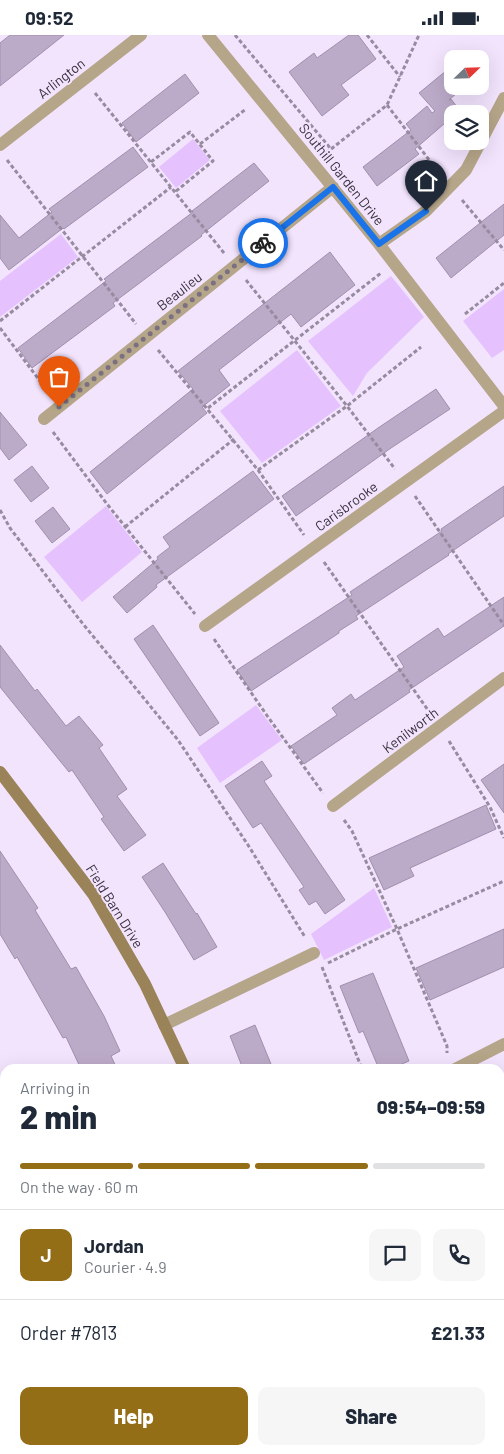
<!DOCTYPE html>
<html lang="en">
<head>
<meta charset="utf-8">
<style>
  :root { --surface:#fff; --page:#f6f6f7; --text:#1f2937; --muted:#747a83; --line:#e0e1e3; --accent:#946e17 }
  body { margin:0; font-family:Barlow,sans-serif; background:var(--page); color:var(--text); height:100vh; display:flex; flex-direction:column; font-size:19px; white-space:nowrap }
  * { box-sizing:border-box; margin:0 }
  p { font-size:16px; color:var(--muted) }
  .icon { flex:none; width:28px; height:28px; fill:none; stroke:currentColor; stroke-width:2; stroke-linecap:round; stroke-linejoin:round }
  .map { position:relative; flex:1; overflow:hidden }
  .sheet { position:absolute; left:0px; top:1029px; width:505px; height:391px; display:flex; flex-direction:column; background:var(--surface); border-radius:15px 15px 0 0; box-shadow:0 5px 20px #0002 }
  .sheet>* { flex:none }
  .needle { width:32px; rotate:67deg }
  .controls { position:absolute; left:444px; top:15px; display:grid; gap:10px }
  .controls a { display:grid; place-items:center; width:45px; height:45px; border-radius:10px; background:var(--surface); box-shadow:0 5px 20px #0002; font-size:25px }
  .pin { position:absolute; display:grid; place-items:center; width:42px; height:42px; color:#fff; margin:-51px -21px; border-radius:50% 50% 50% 0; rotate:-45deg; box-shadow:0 0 5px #0007 }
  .pin .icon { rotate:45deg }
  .courier { position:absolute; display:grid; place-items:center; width:50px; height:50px; margin:-25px; border:4px solid #1a73e8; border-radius:50%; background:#fff; color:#222; box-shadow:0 1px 6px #0007 }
  .headline em { font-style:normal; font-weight:800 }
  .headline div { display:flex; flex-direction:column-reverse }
  .headline { display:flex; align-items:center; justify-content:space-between; height:85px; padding:0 20px }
  h1 { font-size:32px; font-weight:800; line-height:38px }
  .bar { display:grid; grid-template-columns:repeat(4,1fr); gap:8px 5px; align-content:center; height:60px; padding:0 20px }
  .bar i { height:6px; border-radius:4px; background:var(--line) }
  .bar .selected { background:var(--accent) }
  .bar p { grid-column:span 4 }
  .line { display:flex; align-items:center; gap:12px; padding:0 20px; border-top:1px solid var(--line) }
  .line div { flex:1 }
  .round { display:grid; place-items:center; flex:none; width:52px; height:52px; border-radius:10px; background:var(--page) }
  .primary-button { display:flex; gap:10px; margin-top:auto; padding:10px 20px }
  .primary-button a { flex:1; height:58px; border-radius:10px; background:var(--accent); color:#fff; font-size:20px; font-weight:800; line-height:58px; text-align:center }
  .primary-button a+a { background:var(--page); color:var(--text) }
  .status { display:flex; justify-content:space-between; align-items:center; height:35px; padding:0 25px; background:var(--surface); direction:ltr }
  .status svg { height:14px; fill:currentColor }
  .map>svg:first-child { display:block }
  .green { fill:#e5c1fd }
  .building { fill:#bcaac9; stroke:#a18fad }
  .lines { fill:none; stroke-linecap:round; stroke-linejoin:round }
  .path { stroke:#978b9f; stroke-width:3; stroke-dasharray:4 2.5; stroke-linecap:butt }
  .lane { stroke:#b5a589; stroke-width:12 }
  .street { stroke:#b5a589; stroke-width:12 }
  .secondary { stroke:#9a8358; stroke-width:12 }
  .done { stroke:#7b7082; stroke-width:5; stroke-dasharray:0 9 }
  .route { stroke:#1a73e8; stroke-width:6 }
  .labels { text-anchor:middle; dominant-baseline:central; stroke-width:4; stroke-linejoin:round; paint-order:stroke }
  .street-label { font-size:14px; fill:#3a323f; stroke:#f3e4fe }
</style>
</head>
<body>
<div class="status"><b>09:52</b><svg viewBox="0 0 49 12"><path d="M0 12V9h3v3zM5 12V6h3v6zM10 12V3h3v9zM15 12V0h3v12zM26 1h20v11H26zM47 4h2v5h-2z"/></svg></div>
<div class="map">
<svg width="504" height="1419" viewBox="0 0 504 1419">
  <rect width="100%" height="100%" fill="#f3e4fe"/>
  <path class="green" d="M 193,104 L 210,125 L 176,153 L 159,132 Z
    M 61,199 L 78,222 L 0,282 L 0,246 Z
    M 391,241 L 424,282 L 367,338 L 353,361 L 308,306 Z
    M 504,254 L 504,315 L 492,323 L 463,286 Z
    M 297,315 L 341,371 L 262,428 L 220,376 Z
    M 106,471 L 142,517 L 82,567 L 44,522 Z
    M 256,670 L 282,705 L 220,748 L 197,713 Z
    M 374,853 L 392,892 L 324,925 L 311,899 Z
    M 504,1225 L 504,1419 L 334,1419 L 336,1415 L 500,1415 L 500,1245 Z"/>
  <path class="building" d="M 10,0 L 64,0 L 0,51 L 0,8 Z
    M 349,0 L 358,0 L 376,24 L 341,50 L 349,60 L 322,81 L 289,37 L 314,18 L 317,23 Z
    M 452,31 L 452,53 L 457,58 L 449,65 L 451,64 L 460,76 L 457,79 L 452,79 L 452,82 L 415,114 L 419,119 L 377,151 L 363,132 L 411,95 L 406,89 L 427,71 L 432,78 L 435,76 L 419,58 Z
    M 185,39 L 199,58 L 136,107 L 122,88 Z
    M 133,112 L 148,132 L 64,194 L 63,193 L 9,235 L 0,223 L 0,180 L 19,203 L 52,177 L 49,174 Z
    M 254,128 L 269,146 L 201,200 L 202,201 L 113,268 L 115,271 L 32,333 L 18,313 L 106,246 L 104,244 L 193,177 L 192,176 Z
    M 504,169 L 504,200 L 451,243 L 436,223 Z
    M 330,217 L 355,250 L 301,292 L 291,279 L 219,335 L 230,350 L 202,372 L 207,378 L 107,459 L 90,437 L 193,354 L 178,336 Z
    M 436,354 L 450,374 L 391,413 L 296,481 L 282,461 L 378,393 Z
    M 0,377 L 27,410 L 9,425 L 0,413 Z
    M 32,431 L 49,453 L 31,467 L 14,445 Z
    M 253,436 L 274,464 L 156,550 L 157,552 L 127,578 L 113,562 L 158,524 L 157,522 L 170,512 L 163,502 Z
    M 504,451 L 504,481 L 448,519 L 449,520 L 356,581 L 358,584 L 339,596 L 339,598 L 251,656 L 237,635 L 352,560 L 350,557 L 442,496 L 441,494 Z
    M 53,472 L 70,494 L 52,508 L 35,486 Z
    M 504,562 L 504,591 L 409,655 L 410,657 L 304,729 L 291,711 L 337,680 L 332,673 L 351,659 L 355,665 L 404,632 L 397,621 L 438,593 L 444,602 Z
    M 153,590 L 219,688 L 200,701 L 134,604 Z
    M 0,610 L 35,656 L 37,654 L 66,691 L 79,681 L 103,710 L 99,713 L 127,754 L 117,761 L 146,800 L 124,816 L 101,784 L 104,782 L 72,735 L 69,737 L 0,652 Z
    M 262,726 L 272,741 L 264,746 L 345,865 L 325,879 L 316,866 L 309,870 L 299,855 L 304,852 L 269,800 L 261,788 L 253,793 L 225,751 Z
    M 504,729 L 504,778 L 481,745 Z
    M 486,770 L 496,794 L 410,833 L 414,841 L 384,855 L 369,823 Z
    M 0,816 L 38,873 L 35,875 L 71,934 L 76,932 L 104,981 L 120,1016 L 111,1021 L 117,1034 L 81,1034 L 66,1002 L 63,1003 L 17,922 L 15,924 L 0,899 Z
    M 163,828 L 196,879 L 197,878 L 217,912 L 194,925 L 165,877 L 142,842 Z
    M 504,894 L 504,932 L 430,965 L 416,933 Z
    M 373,938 L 409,1026 L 390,1034 L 379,1034 L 363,996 L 359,998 L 340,951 Z
    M 255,990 L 273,1034 L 243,1034 L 230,1001 Z"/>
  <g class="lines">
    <path class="path" d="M 235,0 L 331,114
      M 367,0 L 400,42
      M 95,58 L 224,218
      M 387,70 L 440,139
      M 200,109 L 246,74
      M 326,118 L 387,70 L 419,0
      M 7,125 L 136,289
      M 151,127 L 190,97 L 213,126 L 175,157
      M 462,165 L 504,215
      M 246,245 L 347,371 L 395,434
      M 465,279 L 504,248
      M 0,286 L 171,152
      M 0,293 L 49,358
      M 158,315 L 258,435 L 304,500
      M 208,373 L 381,238
      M 53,397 L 107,469 L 195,579
      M 258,435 L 347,371 L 421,312
      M 415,461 L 504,590
      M 0,475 L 10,493 L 79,584 L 178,705 L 248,810 L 305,902
      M 125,492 L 234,404
      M 324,527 L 430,678
      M 214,604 L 268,682 L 323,758
      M 449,706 L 490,772 L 504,803
      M 344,785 L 352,796 L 397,894 L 447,1011 L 447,1018
      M 328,928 L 397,894 L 504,846
      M 322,932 L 362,1034
      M 500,1158 L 504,1156
      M 500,1229 L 504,1227
      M 382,1419 L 385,1415"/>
    <path class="lane" d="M 164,990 L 314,918"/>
    <path class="street" d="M 208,0 L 379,209 L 504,371
      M 0,110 L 141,0
      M 379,209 L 426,176 L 466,135 L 504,63
      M 44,384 L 333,152
      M 205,591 L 504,376
      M 333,771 L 504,643
      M 455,1034 L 504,1009
      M 0,1221 L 5,1222"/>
    <path class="secondary" d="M 0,737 L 93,859 L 145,949 L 185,1034
      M 124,1419 L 126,1415"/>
  </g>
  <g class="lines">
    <path class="done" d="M 59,372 L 263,208"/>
    <path class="route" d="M 263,208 L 333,152 L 379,209 L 426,176"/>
  </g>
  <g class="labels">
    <g class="street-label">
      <text transform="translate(61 43) rotate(-38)">Arlington</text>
      <text transform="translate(342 139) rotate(51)">Southill Garden Drive</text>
      <text transform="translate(179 256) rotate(-38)">Beaulieu</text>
      <text transform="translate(346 471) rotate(-36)">Carisbrooke</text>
      <text transform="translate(410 695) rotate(-37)">Kenilworth</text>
      <text transform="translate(115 871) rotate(58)">Field Barn Drive</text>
    </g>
  </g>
</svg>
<div class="controls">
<a><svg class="needle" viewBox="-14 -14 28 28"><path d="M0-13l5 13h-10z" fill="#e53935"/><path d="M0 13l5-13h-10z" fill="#747a83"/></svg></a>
<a><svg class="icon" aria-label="layers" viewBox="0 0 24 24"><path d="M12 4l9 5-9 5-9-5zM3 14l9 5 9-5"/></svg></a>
</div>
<div class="pin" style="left:59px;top:372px;background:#ea580c"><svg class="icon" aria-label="bag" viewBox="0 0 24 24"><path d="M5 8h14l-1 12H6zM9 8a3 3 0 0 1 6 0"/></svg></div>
<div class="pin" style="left:426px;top:176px;background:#1f2937"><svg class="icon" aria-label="home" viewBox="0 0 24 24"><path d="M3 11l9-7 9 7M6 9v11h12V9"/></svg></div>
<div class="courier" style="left:263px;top:208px"><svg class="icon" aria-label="bike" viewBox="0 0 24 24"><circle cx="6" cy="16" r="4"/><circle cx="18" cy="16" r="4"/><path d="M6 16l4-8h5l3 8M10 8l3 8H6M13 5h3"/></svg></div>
<section class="sheet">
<div class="headline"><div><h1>2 min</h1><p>Arriving in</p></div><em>09:54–09:59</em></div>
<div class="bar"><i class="selected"></i><i class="selected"></i><i class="selected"></i><i></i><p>On the way · 60 m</p></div>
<div class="line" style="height:90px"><b class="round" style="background:var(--accent);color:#fff">J</b><div><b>Jordan</b><p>Courier · 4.9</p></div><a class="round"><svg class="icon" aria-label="chat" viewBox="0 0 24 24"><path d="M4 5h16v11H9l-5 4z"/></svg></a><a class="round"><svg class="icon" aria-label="phone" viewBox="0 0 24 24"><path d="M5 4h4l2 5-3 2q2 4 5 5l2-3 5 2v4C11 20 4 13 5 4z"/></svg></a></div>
<div class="line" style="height:65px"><div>Order #7813</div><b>£21.33</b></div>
<div class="primary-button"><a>Help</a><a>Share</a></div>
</section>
</div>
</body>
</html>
